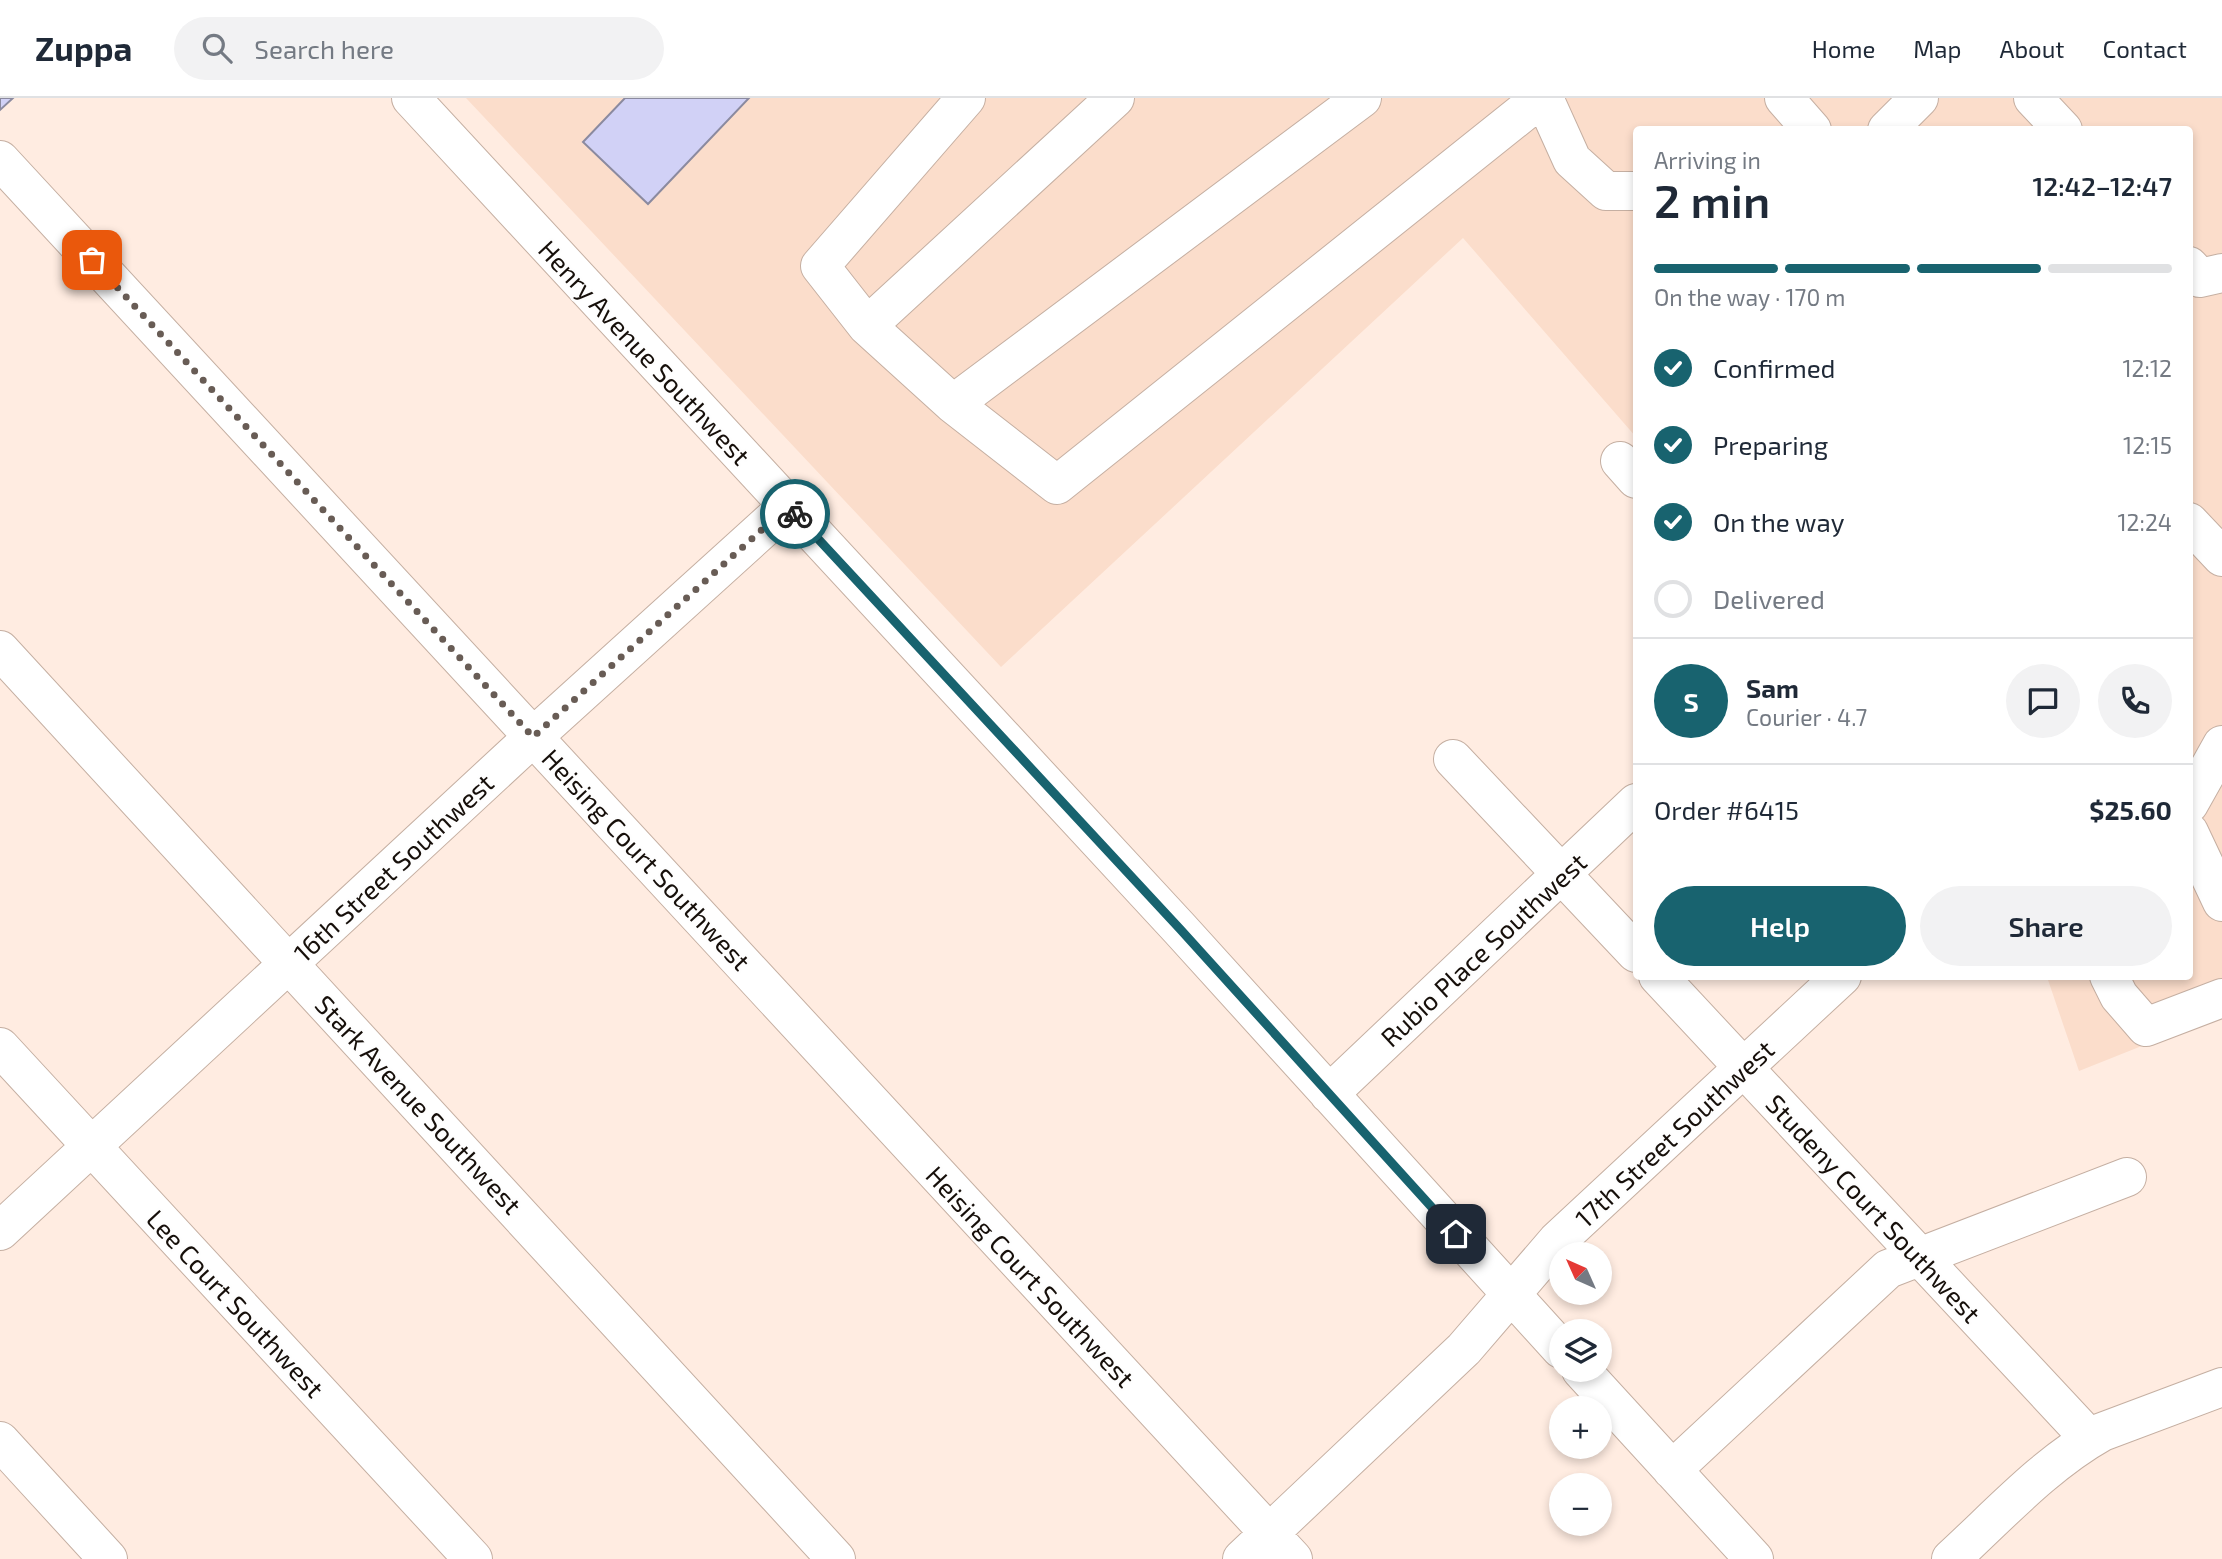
<!DOCTYPE html>
<html lang="en">
<head>
<meta charset="utf-8">
<style>
  :root { --surface:#fff; --page:#f2f2f3; --text:#1f2937; --muted:#747a83; --line:#e0e1e3; --accent:#18636f }
  body { margin:0; font-family:"Exo 2",sans-serif; background:var(--page); color:var(--text); height:100vh; display:flex; flex-direction:column; font-size:26px; white-space:nowrap }
  * { box-sizing:border-box; margin:0 }
  p { font-size:23px; color:var(--muted) }
  .icon { flex:none; width:38px; height:38px; fill:none; stroke:currentColor; stroke-width:2; stroke-linecap:round; stroke-linejoin:round }
  .map { position:relative; flex:1; overflow:hidden }
  .drawer { position:absolute; left:1633px; top:28px; width:560px; height:854px; display:flex; flex-direction:column; background:var(--surface); border-radius:7px; box-shadow:0 4px 10px #0003 }
  .drawer>* { flex:none }
  .needle { width:46px; rotate:315deg }
  .buttons { position:absolute; left:1549px; top:1144px; display:grid; gap:14px }
  .buttons a { display:grid; place-items:center; width:63px; height:63px; border-radius:50%; background:var(--surface); box-shadow:0 4px 10px #0003; font-size:35px }
  .pin { position:absolute; display:grid; place-items:center; width:60px; height:60px; color:#fff; margin:-30px; border-radius:14px; box-shadow:0 4px 10px #0006 }
  .courier { position:absolute; display:grid; place-items:center; width:70px; height:70px; margin:-35px; border:5px solid #18636f; border-radius:50%; background:#fff; color:#222; box-shadow:0 2px 9px #0007 }
  .headline em { font-style:normal; font-weight:600 }
  .headline div { display:flex; flex-direction:column-reverse }
  .headline { display:flex; align-items:center; justify-content:space-between; height:119px; padding:0 21px }
  h1 { font-size:46px; font-weight:600; line-height:52px }
  .bar { display:grid; grid-template-columns:repeat(4,1fr); gap:10px 7px; align-content:center; height:84px; padding:0 21px }
  .bar i { height:9px; border-radius:5px; background:var(--line) }
  .bar .active { background:var(--accent) }
  .bar p { grid-column:span 4 }
  .line { display:flex; align-items:center; gap:18px; padding:0 21px; border-top:2px solid var(--line) }
  .line div { flex:1 }
  .round { display:grid; place-items:center; flex:none; width:74px; height:74px; border-radius:37px; background:var(--page) }
  ol { padding:0 21px; list-style:none }
  li { display:flex; align-items:center; gap:21px; height:77px }
  li p { margin-inline-start:auto }
  li .icon { padding:7px; border-radius:50%; background:var(--accent); color:#fff; stroke-width:4 }
  li:last-child { color:var(--muted) }
  li i { width:38px; height:38px; border:4px solid var(--line); border-radius:50% }
  .action { display:flex; gap:14px; margin-top:auto; padding:14px 21px }
  .action a { flex:1; height:80px; border-radius:42px; background:var(--accent); color:#fff; font-size:28px; font-weight:600; line-height:80px; text-align:center }
  .action a+a { background:var(--page); color:var(--text) }
  header { display:flex; align-items:center; gap:42px; box-sizing:border-box; height:98px; padding:0 35px; background:var(--surface); border-bottom:2px solid var(--line) }
  header strong { font-size:33px }
  nav { display:flex; gap:38px; margin-inline-start:auto; font-size:24px }
  .search { width:490px; height:63px; background:var(--page); display:flex; align-items:center; gap:18px; box-sizing:border-box; padding:0 24px; border-radius:38px; color:var(--muted); font-size:26px }
  .map>svg:first-child { display:block }
  .built { fill:#fbddcb }
  .building { fill:#d1d1f6; stroke:#8b8a9f; stroke-width:2 }
  .lines { fill:none; stroke-linecap:round; stroke-linejoin:round }
  .minor-casing { stroke:#c5afa2; stroke-width:40 }
  .minor { stroke:#fff; stroke-width:38 }
  .done { stroke:#685c55; stroke-width:7; stroke-dasharray:0 12.6 }
  .route { stroke:#18636f; stroke-width:9 }
  .labels { text-anchor:middle; dominant-baseline:central; stroke-width:5; stroke-linejoin:round; paint-order:stroke }
  .street-label { font-size:26px; fill:#160f0a; stroke:#fefefe }
</style>
</head>
<body>
<header>
<strong>Zuppa</strong>
<div class="search"><svg class="icon" aria-label="search" viewBox="0 0 24 24"><circle cx="10" cy="10" r="6"/><path d="M15 15l6 6"/></svg>Search here</div>
<nav><a>Home</a><a>Map</a><a>About</a><a>Contact</a></nav>
</header>
<div class="map">
<svg width="2222" height="1461" viewBox="0 0 2222 1461">
  <rect width="100%" height="100%" fill="#ffece1"/>
  <path class="built" d="M 466,0 L 2222,0 L 2222,916 L 2079,973 L 2047,879 L 2189,878 L 2189,32 L 1636,32 L 1636,339 L 1463,140 L 1001,569 Z"/>
  <path class="building" d="M 0,0 L 13,0 L 0,12 Z
    M 625,0 L 749,0 L 648,106 L 583,44 Z"/>
  <g class="lines">
    <defs>
      <path id="minor" d="M 411,0 L 1180,831 L 1561,1251
        M 966,0 L 820,168 L 867,228 L 953,306 L 1057,387 L 1541,0
        M 1544,0 L 1572,62 L 1606,93 L 1636,93
        M 1784,0 L 1812,32
        M 2033,0 L 2063,32
        M 1887,32 L 1919,0
        M 0,62 L 1293,1461
        M 2189,168 L 2200,180 L 2222,175
        M 867,228 L 1115,0
        M 953,306 L 1362,0
        M 1620,363 L 1636,381
        M 2189,424 L 2222,459
        M 0,552 L 836,1461
        M 1453,661 L 1636,855
        M 2189,706 L 2222,647
        M 2189,734 L 2222,804
        M 1658,878 L 2090,1341
        M 2109,878 L 2119,898 L 2146,929 L 2222,900
        M 0,949 L 473,1461
        M 1329,996 L 1636,705
        M 0,1133 L 533,639 L 788,408
        M 1581,1272 L 1754,1461
        M 0,1343 L 108,1461
        M 1672,1372 L 1888,1171 L 2127,1079
        M 1242,1461 L 1464,1251 L 1557,1143 L 1842,878
        M 1951,1461 C 1999,1417 2045,1366 2102,1334 L 2222,1289"/>
    </defs>
    <use href="#minor" class="minor-casing"/>
    <use href="#minor" class="minor"/>
  </g>
  <g class="lines">
    <path class="done" d="M 92,162 L 533,639 L 788,408 L 795,416"/>
    <path class="route" d="M 795,416 L 1180,831 L 1456,1136"/>
  </g>
  <g class="labels">
    <g class="street-label">
      <text transform="translate(645 254) rotate(47)">Henry Avenue Southwest</text>
      <text transform="translate(647 761) rotate(47)">Heising Court Southwest</text>
      <text transform="translate(393 769) rotate(-43)">16th Street Southwest</text>
      <text transform="translate(1483 851) rotate(-43)">Rubio Place Southwest</text>
      <text transform="translate(419 1006) rotate(47)">Stark Avenue Southwest</text>
      <text transform="translate(1674 1035) rotate(-43)">17th Street Southwest</text>
      <text transform="translate(1874 1110) rotate(47)">Studeny Court Southwest</text>
      <text transform="translate(1031 1178) rotate(47)">Heising Court Southwest</text>
      <text transform="translate(236 1205) rotate(47)">Lee Court Southwest</text>
    </g>
  </g>
</svg>
<div class="buttons">
<a><svg class="needle" viewBox="-14 -14 28 28"><path d="M0-13l5 13h-10z" fill="#e53935"/><path d="M0 13l5-13h-10z" fill="#747a83"/></svg></a>
<a><svg class="icon" aria-label="layers" viewBox="0 0 24 24"><path d="M12 4l9 5-9 5-9-5zM3 14l9 5 9-5"/></svg></a>
<a>+</a>
<a>−</a>
</div>
<div class="pin" style="left:92px;top:162px;background:#ea580c"><svg class="icon" aria-label="bag" viewBox="0 0 24 24"><path d="M5 8h14l-1 12H6zM9 8a3 3 0 0 1 6 0"/></svg></div>
<div class="pin" style="left:1456px;top:1136px;background:#1f2937"><svg class="icon" aria-label="home" viewBox="0 0 24 24"><path d="M3 11l9-7 9 7M6 9v11h12V9"/></svg></div>
<div class="courier" style="left:795px;top:416px"><svg class="icon" aria-label="bike" viewBox="0 0 24 24"><circle cx="6" cy="16" r="4"/><circle cx="18" cy="16" r="4"/><path d="M6 16l4-8h5l3 8M10 8l3 8H6M13 5h3"/></svg></div>
<section class="drawer">
<div class="headline"><div><h1>2 min</h1><p>Arriving in</p></div><em>12:42–12:47</em></div>
<div class="bar"><i class="active"></i><i class="active"></i><i class="active"></i><i></i><p>On the way · 170 m</p></div>
<ol>
<li><svg class="icon" aria-label="check" viewBox="0 0 24 24"><path d="M5 12l5 5 9-10"/></svg>Confirmed<p>12:12</p></li>
<li><svg class="icon" aria-label="check" viewBox="0 0 24 24"><path d="M5 12l5 5 9-10"/></svg>Preparing<p>12:15</p></li>
<li><svg class="icon" aria-label="check" viewBox="0 0 24 24"><path d="M5 12l5 5 9-10"/></svg>On the way<p>12:24</p></li>
<li><i></i>Delivered</li>
</ol>
<div class="line" style="height:126px"><b class="round" style="background:var(--accent);color:#fff">S</b><div><b>Sam</b><p>Courier · 4.7</p></div><a class="round"><svg class="icon" aria-label="chat" viewBox="0 0 24 24"><path d="M4 5h16v11H9l-5 4z"/></svg></a><a class="round"><svg class="icon" aria-label="phone" viewBox="0 0 24 24"><path d="M5 4h4l2 5-3 2q2 4 5 5l2-3 5 2v4C11 20 4 13 5 4z"/></svg></a></div>
<div class="line" style="height:91px"><div>Order #6415</div><b>$25.60</b></div>
<div class="action"><a>Help</a><a>Share</a></div>
</section>
</div>
</body>
</html>
